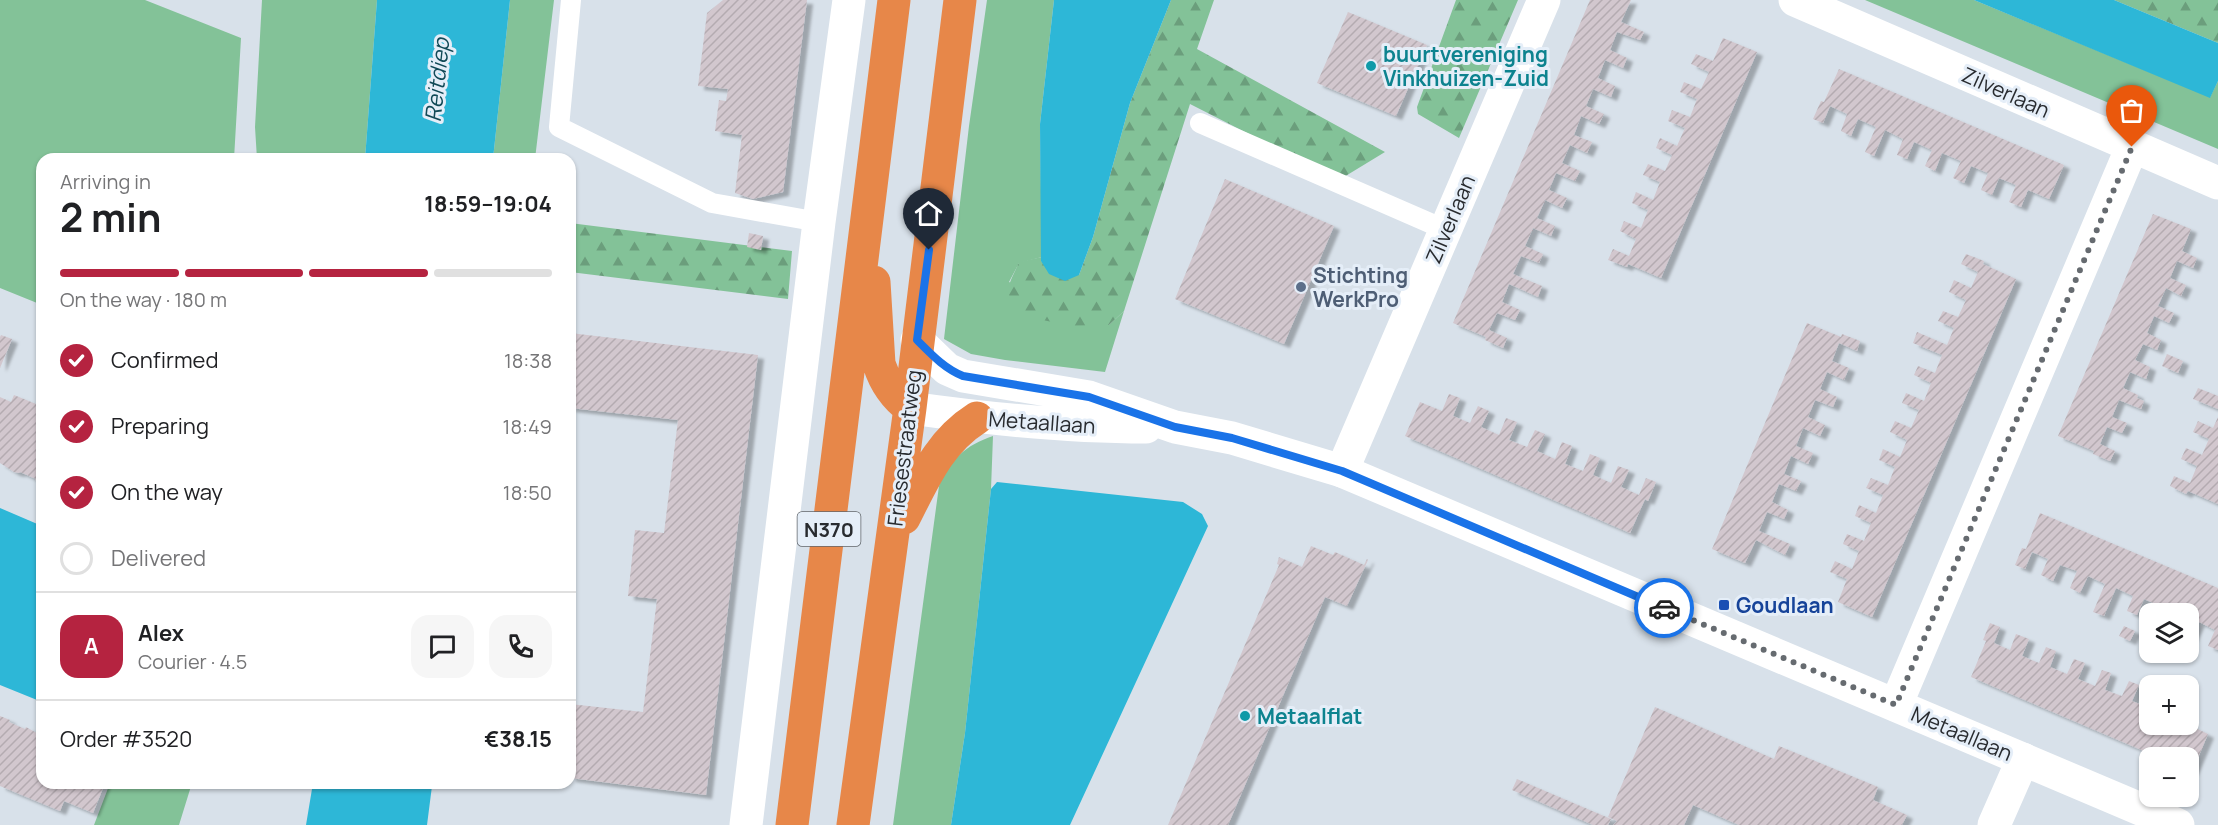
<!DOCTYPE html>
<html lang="en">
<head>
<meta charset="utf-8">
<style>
  :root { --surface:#fff; --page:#f6f6f6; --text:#202124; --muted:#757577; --line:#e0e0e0; --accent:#b52340 }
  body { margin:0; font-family:Manrope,sans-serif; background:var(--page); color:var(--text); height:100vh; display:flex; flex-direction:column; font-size:22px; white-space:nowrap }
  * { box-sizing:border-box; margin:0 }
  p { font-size:20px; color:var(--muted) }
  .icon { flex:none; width:33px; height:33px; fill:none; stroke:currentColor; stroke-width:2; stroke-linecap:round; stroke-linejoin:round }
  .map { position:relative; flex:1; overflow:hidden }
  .details { position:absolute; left:36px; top:153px; width:540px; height:636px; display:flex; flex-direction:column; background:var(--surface); border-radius:18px; box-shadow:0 2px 4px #0004 }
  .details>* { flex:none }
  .controls { position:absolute; left:2139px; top:603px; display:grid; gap:12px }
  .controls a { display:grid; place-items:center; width:60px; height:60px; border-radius:12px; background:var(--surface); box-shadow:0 2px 4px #0004; font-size:30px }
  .pin { position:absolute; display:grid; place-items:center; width:51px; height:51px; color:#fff; margin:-62px -26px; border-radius:50% 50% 50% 0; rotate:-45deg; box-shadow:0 0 6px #0007 }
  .pin .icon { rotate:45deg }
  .courier { position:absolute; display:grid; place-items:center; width:60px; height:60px; margin:-30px; border:4px solid #1a73e8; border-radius:50%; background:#fff; color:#222; box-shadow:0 2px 8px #0007 }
  .overview em { font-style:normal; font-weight:700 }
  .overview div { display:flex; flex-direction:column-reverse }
  .overview { display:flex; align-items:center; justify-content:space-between; height:102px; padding:0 24px }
  h1 { font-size:39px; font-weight:700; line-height:45px }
  .bar { display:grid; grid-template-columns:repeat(4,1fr); gap:9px 6px; align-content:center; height:72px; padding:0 24px }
  .bar i { height:8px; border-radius:4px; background:var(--line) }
  .bar .active { background:var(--accent) }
  .bar p { grid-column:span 4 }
  .line { display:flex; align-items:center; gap:15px; padding:0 24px; border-top:2px solid var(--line) }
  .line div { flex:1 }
  .round { display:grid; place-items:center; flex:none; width:63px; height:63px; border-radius:18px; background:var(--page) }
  ol { padding:0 24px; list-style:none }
  li { display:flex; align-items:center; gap:18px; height:66px }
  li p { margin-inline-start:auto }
  li .icon { padding:6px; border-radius:50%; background:var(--accent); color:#fff; stroke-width:4 }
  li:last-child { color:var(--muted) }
  li i { width:33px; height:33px; border:3px solid var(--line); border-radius:50% }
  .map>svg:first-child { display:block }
  .grass { fill:#83c298 }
  .forest { fill:url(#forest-firs) }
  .water { fill:#2db7d7 }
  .building { fill:url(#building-hatch); filter:url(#shadow) }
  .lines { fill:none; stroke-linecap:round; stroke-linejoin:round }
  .lane { stroke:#fff; stroke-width:20 }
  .street { stroke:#fff; stroke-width:33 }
  .secondary { stroke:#fff; stroke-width:33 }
  .highway { stroke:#e78749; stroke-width:33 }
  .done { stroke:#666b70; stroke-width:6; stroke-dasharray:0 10.8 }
  .route { stroke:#1a73e8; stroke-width:8 }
  .culture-dot { fill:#0f9aa8; stroke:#e5eef8; stroke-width:2 }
  .service-dot { fill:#5c6f8a; stroke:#e5eef8; stroke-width:2 }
  .transit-dot { fill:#1a4fb4; stroke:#e5eef8; stroke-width:2 }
  .labels { text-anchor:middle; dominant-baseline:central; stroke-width:6; stroke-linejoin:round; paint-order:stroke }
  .shield { fill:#e5eef8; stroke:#61666b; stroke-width:1.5 }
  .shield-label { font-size:20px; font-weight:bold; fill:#282b2f }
  .culture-label { font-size:21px; font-weight:bold; fill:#0d838f; stroke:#e5eef8; text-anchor:start }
  .street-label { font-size:21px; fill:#282b2f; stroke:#e5eef8 }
  .service-label { font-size:21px; font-weight:bold; fill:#4e5e75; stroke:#e5eef8; text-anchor:start }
  .transit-label { font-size:21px; font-weight:bold; fill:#164399; stroke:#e5eef8; text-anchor:start }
  .water-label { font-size:22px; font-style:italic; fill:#124a57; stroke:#e5eef8 }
</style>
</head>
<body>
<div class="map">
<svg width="2218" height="825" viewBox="0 0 2218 825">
  <defs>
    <pattern id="forest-firs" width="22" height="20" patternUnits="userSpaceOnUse" patternTransform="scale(1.5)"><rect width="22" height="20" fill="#83c298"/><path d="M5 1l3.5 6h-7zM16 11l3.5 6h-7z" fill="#6b9e7c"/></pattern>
    <pattern id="building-hatch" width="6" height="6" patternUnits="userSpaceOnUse" patternTransform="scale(1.5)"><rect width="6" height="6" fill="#d2c7ce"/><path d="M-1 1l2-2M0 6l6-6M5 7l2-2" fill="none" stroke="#b4abb1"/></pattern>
    <filter id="shadow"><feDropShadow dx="6" dy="4" stdDeviation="1.5" flood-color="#0004"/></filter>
  </defs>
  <rect width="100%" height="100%" fill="#d8e1ea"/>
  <path class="grass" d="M 0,0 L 145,0 L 241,38 L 234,159 L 42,159 L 42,305 L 0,288 Z
    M 262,0 L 377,0 L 365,159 L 257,159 L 255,127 Z
    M 510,0 L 554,0 L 535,159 L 493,159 Z
    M 987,0 L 1054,0 L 1040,124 L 1042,257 L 1019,263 L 1009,282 L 1109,325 L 1124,311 L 1105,372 L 1005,360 L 971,354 L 944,339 L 969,126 Z
    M 1865,0 L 1974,0 L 2210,97 L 2218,81 L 2218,149 Z
    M 993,436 L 991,489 L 965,733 L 951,825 L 893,825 L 939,486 C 949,460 966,445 993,436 Z
    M 110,783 L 192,783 L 179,825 L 94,825 Z"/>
  <path class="forest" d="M 1171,0 L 1214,0 L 1197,49 L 1385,152 L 1339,180 L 1190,104 L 1124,311 L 1109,325 L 1071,326 L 1019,315 C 1003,288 1007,290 1019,262 L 1042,257 L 1041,261 L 1079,275 L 1093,237 L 1130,103 Z
    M 1456,0 L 1518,0 L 1459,138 L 1418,114 L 1417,107 Z
    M 2114,0 L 2218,0 L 2218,43 Z
    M 570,223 L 792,251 L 788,299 L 570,272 Z"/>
  <path class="water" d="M 377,0 L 510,0 L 493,159 L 365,159 Z
    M 1054,0 L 1171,0 L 1130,103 L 1093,237 L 1079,275 L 1065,281 L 1049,274 L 1041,261 L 1040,124 Z
    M 1974,0 L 2114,0 L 2218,43 L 2218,81 L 2210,98 Z
    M 997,482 L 1183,502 L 1202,514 L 1208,526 L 1070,825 L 951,825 L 965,733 L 991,489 Z
    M 0,508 L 42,526 L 42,702 L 0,685 Z
    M 313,783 L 435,783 L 432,786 L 427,825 L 306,825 Z"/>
  <path class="building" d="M 723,0 L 807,0 L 783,192 L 753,199 L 735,193 L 742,135 L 715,131 L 719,100 L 726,101 L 728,89 L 698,86 L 707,13 Z
    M 1590,0 L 1631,0 L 1621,22 L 1644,32 L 1640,40 L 1617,32 L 1610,50 L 1627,58 L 1623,68 L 1605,60 L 1598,78 L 1615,86 L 1611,97 L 1593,89 L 1586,106 L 1604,114 L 1599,124 L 1581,116 L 1574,135 L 1592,142 L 1587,153 L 1570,145 L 1562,163 L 1580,171 L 1575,181 L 1556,173 L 1549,190 L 1567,198 L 1562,208 L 1545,200 L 1537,218 L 1555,226 L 1551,236 L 1533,228 L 1525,246 L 1543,254 L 1539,263 L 1521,256 L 1513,274 L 1542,286 L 1538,297 L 1509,284 L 1502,302 L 1520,310 L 1515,320 L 1497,313 L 1489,330 L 1507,338 L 1503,348 L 1485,340 L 1486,337 L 1453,323 Z
    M 1348,12 L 1427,45 L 1396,116 L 1317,83 Z
    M 1723,38 L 1757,52 L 1661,278 L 1628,264 L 1627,267 L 1608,260 L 1613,249 L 1629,256 L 1636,239 L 1620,231 L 1624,221 L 1641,228 L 1648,210 L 1632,203 L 1636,192 L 1653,200 L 1660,182 L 1643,175 L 1648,164 L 1665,171 L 1672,155 L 1656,148 L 1660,138 L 1677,146 L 1685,128 L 1668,121 L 1672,110 L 1690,117 L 1697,99 L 1680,92 L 1684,82 L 1701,89 L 1709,72 L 1691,64 L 1696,54 L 1713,61 Z
    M 1839,69 L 2064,165 L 2049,199 L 2028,190 L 2021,207 L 2009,202 L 2016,185 L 1999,178 L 1992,195 L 1981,190 L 1988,173 L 1971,166 L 1964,183 L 1953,178 L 1961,161 L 1942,153 L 1935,171 L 1925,166 L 1932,150 L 1914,142 L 1907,159 L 1897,155 L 1903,139 L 1885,130 L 1874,156 L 1865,152 L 1876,127 L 1858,119 L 1851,136 L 1841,131 L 1847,114 L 1830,106 L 1823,123 L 1813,119 L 1821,101 L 1824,102 Z
    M 1225,179 L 1334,226 L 1284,344 L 1175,299 Z
    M 2153,214 L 2191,229 L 2182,251 L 2197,258 L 2193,268 L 2177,261 L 2170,278 L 2186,285 L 2181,296 L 2166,288 L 2158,306 L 2174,313 L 2169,323 L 2154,316 L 2147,333 L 2161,340 L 2157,350 L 2143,344 L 2135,360 L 2150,367 L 2146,379 L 2130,372 L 2123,388 L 2138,395 L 2137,398 L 2144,401 L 2141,409 L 2119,400 L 2112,417 L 2127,423 L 2122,433 L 2107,427 L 2100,444 L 2115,451 L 2110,461 L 2093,454 L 2094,451 L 2058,436 Z
    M 749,233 L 763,236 L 761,250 L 747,247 Z
    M 1966,254 L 1984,261 L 1983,264 L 2016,279 L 1872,617 L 1838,602 L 1847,579 L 1830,572 L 1835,561 L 1852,569 L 1859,551 L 1843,544 L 1847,534 L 1864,541 L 1871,523 L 1855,516 L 1859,505 L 1876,513 L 1883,495 L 1866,488 L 1871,478 L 1888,485 L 1895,467 L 1879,460 L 1883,449 L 1900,457 L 1907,440 L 1890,432 L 1895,421 L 1911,428 L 1919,410 L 1902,403 L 1906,393 L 1924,401 L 1931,383 L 1914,375 L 1918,366 L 1935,373 L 1942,355 L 1913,343 L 1917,332 L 1947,345 L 1954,328 L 1938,321 L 1943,311 L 1958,317 L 1966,300 L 1949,292 L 1954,280 L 1971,288 L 1978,272 L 1961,264 Z
    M 1807,323 L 1841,337 L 1842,334 L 1860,341 L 1857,351 L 1839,343 L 1832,361 L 1849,368 L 1844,380 L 1827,372 L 1820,389 L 1837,397 L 1833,407 L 1815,400 L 1808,417 L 1825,425 L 1820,436 L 1803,428 L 1796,446 L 1813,453 L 1808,464 L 1791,456 L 1784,474 L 1801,481 L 1796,491 L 1779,484 L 1772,502 L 1788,510 L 1784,519 L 1767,512 L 1759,531 L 1790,544 L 1785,555 L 1756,540 L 1745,563 L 1712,549 Z
    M 570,333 L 758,355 L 706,795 L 570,778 L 570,704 L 643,712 L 657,599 L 628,596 L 635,530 L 664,533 L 678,420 L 570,408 Z
    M 1,335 L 12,339 L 0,368 L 0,337 Z
    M 2167,354 L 2183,361 L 2178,373 L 2162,366 Z
    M 2198,388 L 2218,396 L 2218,409 L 2193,399 Z
    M 1449,394 L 1460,398 L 1453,416 L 1470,423 L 1478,406 L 1489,411 L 1481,427 L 1499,435 L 1506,418 L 1517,422 L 1509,440 L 1527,447 L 1535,430 L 1545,434 L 1537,451 L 1555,459 L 1562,442 L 1572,446 L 1565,464 L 1583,471 L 1590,454 L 1600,458 L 1593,475 L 1611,483 L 1618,466 L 1629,470 L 1621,487 L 1639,495 L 1646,478 L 1656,482 L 1648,501 L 1645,499 L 1630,533 L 1405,436 L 1420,402 L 1442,411 Z
    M 14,395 L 41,406 L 40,408 L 42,409 L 41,483 L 35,480 L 36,479 L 20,472 L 19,473 L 14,472 L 0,463 L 0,397 L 11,402 Z
    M 2218,417 L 2218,504 L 2188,491 L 2186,494 L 2170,486 L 2174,476 L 2190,483 L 2197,466 L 2181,459 L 2186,448 L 2202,455 L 2209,439 L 2193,432 L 2198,421 L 2213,428 Z
    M 2040,513 L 2218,588 L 2218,650 L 2208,646 L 2215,630 L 2199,622 L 2191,639 L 2188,638 L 2188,614 L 2177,614 L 2171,611 L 2170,614 L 2157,614 L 2160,606 L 2144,599 L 2137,615 L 2127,611 L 2133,596 L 2116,588 L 2104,616 L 2093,612 L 2105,584 L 2088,576 L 2080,593 L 2070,588 L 2077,571 L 2060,565 L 2053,581 L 2041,575 L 2048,559 L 2032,552 L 2025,569 L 2015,565 L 2022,548 L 2026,549 Z
    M 1311,546 L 1333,555 L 1335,552 L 1364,565 L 1367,559 L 1368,560 L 1347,606 L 1325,597 L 1228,825 L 1168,825 L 1279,565 L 1277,564 L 1279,557 L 1302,567 Z
    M 1990,623 L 2000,627 L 1994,643 L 2010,650 L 2016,634 L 2029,639 L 2022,656 L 2039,663 L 2046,647 L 2056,651 L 2050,667 L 2067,674 L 2074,659 L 2085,663 L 2078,679 L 2095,686 L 2102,670 L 2111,673 L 2105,690 L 2122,696 L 2129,681 L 2139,685 L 2132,701 L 2150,708 L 2150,724 L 2187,724 L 2208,734 L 2192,772 L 2188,770 L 2188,758 L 2160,758 L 1971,677 L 1986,641 L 1983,640 Z
    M 2124,626 L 2135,631 L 2130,641 L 2119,636 Z
    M 1655,707 L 1774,759 L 1779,746 L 1878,787 L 1873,800 L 1907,815 L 1902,825 L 1739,825 L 1693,805 L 1684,825 L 1613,825 L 1617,821 L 1608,817 Z
    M 0,716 L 10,720 L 9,722 L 25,729 L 26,727 L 42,736 L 42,783 L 105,783 L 93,813 L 64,801 L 60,811 L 0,786 Z
    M 1517,779 L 1611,819 L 1608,825 L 1593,825 L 1512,790 Z"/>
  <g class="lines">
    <path class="lane" d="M 571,0 L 559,127 L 712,203 L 819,222
      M 1200,123 L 1446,230"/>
    <path class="street" d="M 1795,0 L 2218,183
      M 1342,471 L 1544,0
      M 1896,705 L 2132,147
      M 746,825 L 819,222 L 849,0
      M 1994,825 L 2023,759"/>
    <path class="secondary" d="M 917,340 L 947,369 L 963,376 L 1089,397 L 1175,427 L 1232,438 L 1342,471 L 2178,825
      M 910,408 C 989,419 1067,427 1146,427"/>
    <path class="highway" d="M 874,282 L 879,364 C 885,383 895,397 910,408
      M 904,518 C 924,479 939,442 977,418
      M 792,825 L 894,0
      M 853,825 L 910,408 L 960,0"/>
  </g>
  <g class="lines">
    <path class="done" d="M 1664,608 L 1896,705 L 2132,147"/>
    <path class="route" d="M 929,250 L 917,340 C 932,355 944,368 963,376 L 1089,397 L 1175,427 L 1232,438 L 1342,471 L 1664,608"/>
  </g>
  <g class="culture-dot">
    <circle cx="1371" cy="66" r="6"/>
    <circle cx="1245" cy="716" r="6"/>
  </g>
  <circle class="service-dot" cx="1301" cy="287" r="6"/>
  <rect class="transit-dot" x="1718" y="599" width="12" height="12" rx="3"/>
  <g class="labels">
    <rect class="shield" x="797.5" y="512" width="63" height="34" rx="4.5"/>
    <g class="shield-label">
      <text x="829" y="529">N370</text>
    </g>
    <g class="culture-label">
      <text x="1383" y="54">buurtvereniging<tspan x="1383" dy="24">Vinkhuizen-Zuid</tspan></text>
      <text x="1257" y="716">Metaalflat</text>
    </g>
    <g class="street-label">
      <text transform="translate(2006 92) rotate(24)">Zilverlaan</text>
      <text transform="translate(1450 219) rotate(-67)">Zilverlaan</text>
      <text transform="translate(1042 422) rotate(4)">Metaallaan</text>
      <text transform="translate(904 448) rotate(-83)">Friesestraatweg</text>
      <text transform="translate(1962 733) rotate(23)">Metaallaan</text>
    </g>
    <g class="service-label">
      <text x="1313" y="275">Stichting<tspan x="1313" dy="24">WerkPro</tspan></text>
    </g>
    <g class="transit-label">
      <text x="1736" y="605">Goudlaan</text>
    </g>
    <g class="water-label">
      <text transform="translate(437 80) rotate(-84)">Reitdiep</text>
    </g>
  </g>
</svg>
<div class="controls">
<a><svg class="icon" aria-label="layers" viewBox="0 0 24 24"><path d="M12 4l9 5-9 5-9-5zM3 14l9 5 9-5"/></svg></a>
<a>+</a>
<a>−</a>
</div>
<div class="pin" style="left:2132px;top:147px;background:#ea580c"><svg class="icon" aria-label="bag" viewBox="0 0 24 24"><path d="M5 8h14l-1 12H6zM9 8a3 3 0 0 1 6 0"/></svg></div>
<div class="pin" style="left:929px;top:250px;background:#1f2937"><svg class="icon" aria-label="home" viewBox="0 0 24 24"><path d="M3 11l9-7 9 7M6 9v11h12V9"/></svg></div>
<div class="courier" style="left:1664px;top:608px"><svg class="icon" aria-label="car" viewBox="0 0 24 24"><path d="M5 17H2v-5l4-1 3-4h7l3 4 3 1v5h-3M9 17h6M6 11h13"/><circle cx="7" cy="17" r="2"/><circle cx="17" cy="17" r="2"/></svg></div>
<section class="details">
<div class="overview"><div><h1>2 min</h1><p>Arriving in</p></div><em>18:59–19:04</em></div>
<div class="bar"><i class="active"></i><i class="active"></i><i class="active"></i><i></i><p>On the way · 180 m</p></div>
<ol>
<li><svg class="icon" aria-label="check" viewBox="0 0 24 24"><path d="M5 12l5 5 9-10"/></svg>Confirmed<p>18:38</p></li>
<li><svg class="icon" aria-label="check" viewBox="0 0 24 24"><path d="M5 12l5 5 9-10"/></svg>Preparing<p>18:49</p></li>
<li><svg class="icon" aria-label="check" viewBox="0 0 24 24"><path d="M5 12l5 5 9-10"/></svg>On the way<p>18:50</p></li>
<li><i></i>Delivered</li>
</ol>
<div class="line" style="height:108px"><b class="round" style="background:var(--accent);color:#fff">A</b><div><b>Alex</b><p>Courier · 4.5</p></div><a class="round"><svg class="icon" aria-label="chat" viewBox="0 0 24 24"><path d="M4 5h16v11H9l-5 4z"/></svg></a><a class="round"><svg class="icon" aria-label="phone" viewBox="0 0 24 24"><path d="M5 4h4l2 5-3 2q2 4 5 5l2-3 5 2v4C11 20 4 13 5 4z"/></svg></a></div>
<div class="line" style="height:78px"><div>Order #3520</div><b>€38.15</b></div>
</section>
</div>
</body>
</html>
